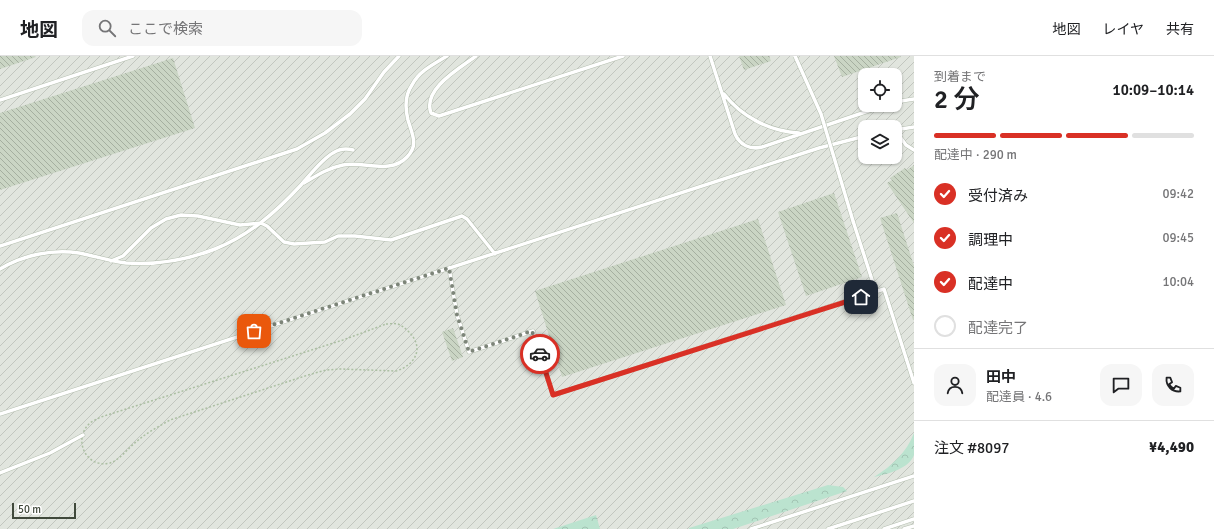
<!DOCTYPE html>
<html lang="ja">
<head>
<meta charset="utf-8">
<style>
  :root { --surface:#fff; --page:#f6f6f6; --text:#202124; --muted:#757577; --line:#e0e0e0; --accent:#d93025 }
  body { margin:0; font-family:Signika,"Noto Sans JP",sans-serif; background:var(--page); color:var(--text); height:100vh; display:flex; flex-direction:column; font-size:15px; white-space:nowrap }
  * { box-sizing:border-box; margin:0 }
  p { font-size:13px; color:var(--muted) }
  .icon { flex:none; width:22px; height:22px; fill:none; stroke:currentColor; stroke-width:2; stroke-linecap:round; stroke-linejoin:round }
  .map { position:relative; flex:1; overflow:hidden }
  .details { display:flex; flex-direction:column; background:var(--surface); width:300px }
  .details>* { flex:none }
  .fabs { position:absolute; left:858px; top:12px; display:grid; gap:8px }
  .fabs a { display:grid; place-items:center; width:44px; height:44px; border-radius:8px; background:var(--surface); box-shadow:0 1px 3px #0004; font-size:20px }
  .scale { position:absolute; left:12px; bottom:10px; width:64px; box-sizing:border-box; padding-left:4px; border:2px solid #40493b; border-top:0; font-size:11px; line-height:14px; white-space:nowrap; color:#40493b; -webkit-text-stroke:3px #fff; paint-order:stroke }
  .pin { position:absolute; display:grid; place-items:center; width:34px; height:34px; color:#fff; margin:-17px; border-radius:8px; box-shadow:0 2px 6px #0006 }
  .courier { position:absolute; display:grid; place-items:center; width:40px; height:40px; margin:-20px; border:3px solid #d93025; border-radius:50%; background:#fff; color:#222; box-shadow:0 1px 5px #0007 }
  .head em { font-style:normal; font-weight:600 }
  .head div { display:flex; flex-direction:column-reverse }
  .head { display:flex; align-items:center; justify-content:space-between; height:68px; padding:0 20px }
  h1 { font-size:26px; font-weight:600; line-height:30px }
  .bar { display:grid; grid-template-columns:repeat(4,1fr); gap:6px 4px; align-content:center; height:48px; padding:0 20px }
  .bar i { height:5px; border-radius:3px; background:var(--line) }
  .bar .selected { background:var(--accent) }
  .bar p { grid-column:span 4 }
  .line { display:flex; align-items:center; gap:10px; padding:0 20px; border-top:1px solid var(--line) }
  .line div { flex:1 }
  .round { display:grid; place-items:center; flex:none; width:42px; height:42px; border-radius:12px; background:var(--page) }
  ol { padding:0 20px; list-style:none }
  li { display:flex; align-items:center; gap:12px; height:44px }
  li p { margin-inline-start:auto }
  li .icon { padding:4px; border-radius:50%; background:var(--accent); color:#fff; stroke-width:4 }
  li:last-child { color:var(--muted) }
  li i { width:22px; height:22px; border:2px solid var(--line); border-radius:50% }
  header { display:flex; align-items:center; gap:24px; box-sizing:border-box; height:56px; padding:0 20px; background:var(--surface); border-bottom:1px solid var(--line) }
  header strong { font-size:19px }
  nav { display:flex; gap:22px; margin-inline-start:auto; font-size:14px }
  .search { width:280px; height:36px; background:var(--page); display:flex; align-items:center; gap:10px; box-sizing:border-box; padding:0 14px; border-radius:12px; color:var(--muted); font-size:15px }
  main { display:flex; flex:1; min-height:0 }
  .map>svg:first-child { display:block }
  .industrial { fill:url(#industrial-furrows); fill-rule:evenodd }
  .forest { fill:url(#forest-crowns) }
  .building { fill:url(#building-back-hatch) }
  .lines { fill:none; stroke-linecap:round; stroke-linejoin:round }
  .service-casing { stroke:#b5bfb0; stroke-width:4.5 }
  .path { stroke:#acbfa3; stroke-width:1.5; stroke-dasharray:2 2; stroke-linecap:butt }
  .service { stroke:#fff; stroke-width:3.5 }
  .service-bridge-casing { stroke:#b5bfb0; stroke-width:4.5; stroke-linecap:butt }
  .service-bridge { stroke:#fff; stroke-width:3.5 }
  .done { stroke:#7d8579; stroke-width:4; stroke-dasharray:0 7.2 }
  .route { stroke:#d93025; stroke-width:5 }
</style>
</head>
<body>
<header>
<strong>地図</strong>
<div class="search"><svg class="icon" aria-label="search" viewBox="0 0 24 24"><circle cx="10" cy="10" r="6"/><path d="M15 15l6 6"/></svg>ここで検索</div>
<nav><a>地図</a><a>レイヤ</a><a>共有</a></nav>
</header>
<main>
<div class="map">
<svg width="914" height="473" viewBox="0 0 914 473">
  <defs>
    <pattern id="industrial-furrows" width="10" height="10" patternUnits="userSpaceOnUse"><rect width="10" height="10" fill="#e1e5de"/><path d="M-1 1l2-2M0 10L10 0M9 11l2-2" fill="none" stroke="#c2c6bf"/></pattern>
    <pattern id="forest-crowns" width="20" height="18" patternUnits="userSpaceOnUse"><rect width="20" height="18" fill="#bbe3cf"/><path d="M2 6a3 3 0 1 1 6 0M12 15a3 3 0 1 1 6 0" fill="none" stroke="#a2c4b3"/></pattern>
    <pattern id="building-back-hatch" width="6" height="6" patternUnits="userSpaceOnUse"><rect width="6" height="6" fill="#cad5c4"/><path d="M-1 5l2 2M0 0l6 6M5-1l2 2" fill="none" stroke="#a5afa0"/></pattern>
  </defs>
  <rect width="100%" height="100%" fill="#eff5ed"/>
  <path class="industrial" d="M 0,0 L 914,0 L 914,473 L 0,473 ZM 865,19 L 895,19 L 895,49 L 865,49 ZM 865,71 L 895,71 L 895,101 L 865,101 Z"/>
  <path class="forest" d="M 914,377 C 914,383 914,393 914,399 C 909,413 887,418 874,421 C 893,409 906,397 914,377 Z
    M 828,429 L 843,431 L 847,435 L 733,473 L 689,473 L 689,472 Z
    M 596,459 L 600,473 L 553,473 Z"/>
  <path class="building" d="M 0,0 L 35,0 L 36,1 L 0,13 Z
    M 739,0 L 769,0 L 771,5 L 744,14 Z
    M 834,0 L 900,0 L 901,1 L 842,21 Z
    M 173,2 L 195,72 L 0,134 L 0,57 Z
    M 914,109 L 914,167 L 887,127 L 892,124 L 890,122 L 905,112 L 907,114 Z
    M 834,137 L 862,221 L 806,240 L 778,156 Z
    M 897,157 L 914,210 L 914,264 L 913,264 L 880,162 Z
    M 758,163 L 786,249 L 562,321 L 535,235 Z
    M 453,272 L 463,301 L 452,305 L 442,276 Z"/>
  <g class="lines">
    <defs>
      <path id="service" d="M 476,0 C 460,12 422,33 431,57 L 439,60 L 623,0
        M 710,0 L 735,78 C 740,89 750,94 762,91 L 886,49
        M 724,38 C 742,61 769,75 799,77
        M 0,44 L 133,0
        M 895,46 L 914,43
        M 895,74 L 906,89 L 914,94
        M 895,74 L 914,71
        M 304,127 C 316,120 328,112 343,109 C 364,105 390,119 407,101 C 419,89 412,78 408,64 C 405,52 405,39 412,29 C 419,15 434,8 447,0
        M 853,165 L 876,236
        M 0,190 L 297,93 L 325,77 L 350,58 L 365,43 L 384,16 L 399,0
        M 111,205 L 123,200 L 151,172 L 166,163 L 181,159 L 198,160 L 240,169 L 261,167 L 267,170 L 284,186 L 294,188 L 325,186 L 338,180 L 355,180 L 391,184 L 462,160 L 467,163 L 495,198
        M 449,212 L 457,259 L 469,296 L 533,275 L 553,339 L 884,233 L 914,327
        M 0,213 C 23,199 52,193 79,197 C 95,200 110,205 126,207 C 156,209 187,204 215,193 C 250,179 276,156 301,129 C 310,119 322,103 333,97 C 339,93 346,92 353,94
        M 0,358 L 819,92 L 865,80
        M 0,417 L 50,397 L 83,379
        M 751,473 L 914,420
        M 828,473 L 914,445
        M 884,473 L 914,463
        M 904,473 L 914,470"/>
    </defs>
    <use href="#service" class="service-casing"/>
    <path class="path" d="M 386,268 C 390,268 394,267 398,268 C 402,270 405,272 408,275 C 425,291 416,309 396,315 L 341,313 L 326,314 L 308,319 L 170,364 C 158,371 146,377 136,386 C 128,392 120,404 110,407 C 86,413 72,383 90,367 C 93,365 97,363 101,361 L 343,284 Z"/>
    <use href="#service" class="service"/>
    <defs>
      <path id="service-bridge" d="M 795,0 L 821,58 L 853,165"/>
    </defs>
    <use href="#service-bridge" class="service-bridge-casing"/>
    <use href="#service-bridge" class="service-bridge"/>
  </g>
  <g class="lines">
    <path class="done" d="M 254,275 L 449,212 L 457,259 L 469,296 L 532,275 L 540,298"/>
    <path class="route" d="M 540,298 L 553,339 L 861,241"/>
  </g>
</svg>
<div class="fabs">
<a><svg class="icon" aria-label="locate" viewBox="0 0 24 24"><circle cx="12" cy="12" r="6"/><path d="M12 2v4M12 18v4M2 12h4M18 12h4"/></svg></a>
<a><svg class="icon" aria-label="layers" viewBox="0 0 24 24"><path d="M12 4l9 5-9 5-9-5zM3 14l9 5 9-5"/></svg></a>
</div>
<div class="scale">50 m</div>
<div class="pin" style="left:254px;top:275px;background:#ea580c"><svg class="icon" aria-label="bag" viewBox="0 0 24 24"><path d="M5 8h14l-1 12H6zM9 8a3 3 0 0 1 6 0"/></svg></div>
<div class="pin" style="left:861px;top:241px;background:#1f2937"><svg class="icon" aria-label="home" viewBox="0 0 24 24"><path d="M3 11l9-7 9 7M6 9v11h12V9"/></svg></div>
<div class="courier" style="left:540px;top:298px"><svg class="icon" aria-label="car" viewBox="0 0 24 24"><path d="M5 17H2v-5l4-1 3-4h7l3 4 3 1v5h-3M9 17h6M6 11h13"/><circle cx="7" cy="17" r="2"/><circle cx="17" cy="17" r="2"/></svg></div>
</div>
<section class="details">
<div class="head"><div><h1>2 分</h1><p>到着まで</p></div><em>10:09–10:14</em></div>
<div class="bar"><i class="selected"></i><i class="selected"></i><i class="selected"></i><i></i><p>配達中 · 290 m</p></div>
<ol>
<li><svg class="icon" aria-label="check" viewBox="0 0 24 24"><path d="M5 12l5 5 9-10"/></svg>受付済み<p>09:42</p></li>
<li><svg class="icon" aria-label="check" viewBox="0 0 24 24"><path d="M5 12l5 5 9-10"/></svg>調理中<p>09:45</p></li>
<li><svg class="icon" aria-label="check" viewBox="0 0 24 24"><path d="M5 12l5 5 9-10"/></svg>配達中<p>10:04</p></li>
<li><i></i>配達完了</li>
</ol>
<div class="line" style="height:72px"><a class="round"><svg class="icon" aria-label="person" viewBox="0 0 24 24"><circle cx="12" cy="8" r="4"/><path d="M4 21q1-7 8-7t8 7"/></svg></a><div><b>田中</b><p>配達員 · 4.6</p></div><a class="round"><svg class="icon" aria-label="chat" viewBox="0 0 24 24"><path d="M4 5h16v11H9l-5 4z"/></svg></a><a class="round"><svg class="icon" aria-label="phone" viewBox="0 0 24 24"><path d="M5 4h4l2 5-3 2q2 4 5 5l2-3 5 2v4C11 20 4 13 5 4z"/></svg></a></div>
<div class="line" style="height:52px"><div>注文 #8097</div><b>¥4,490</b></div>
</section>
</main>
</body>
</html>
